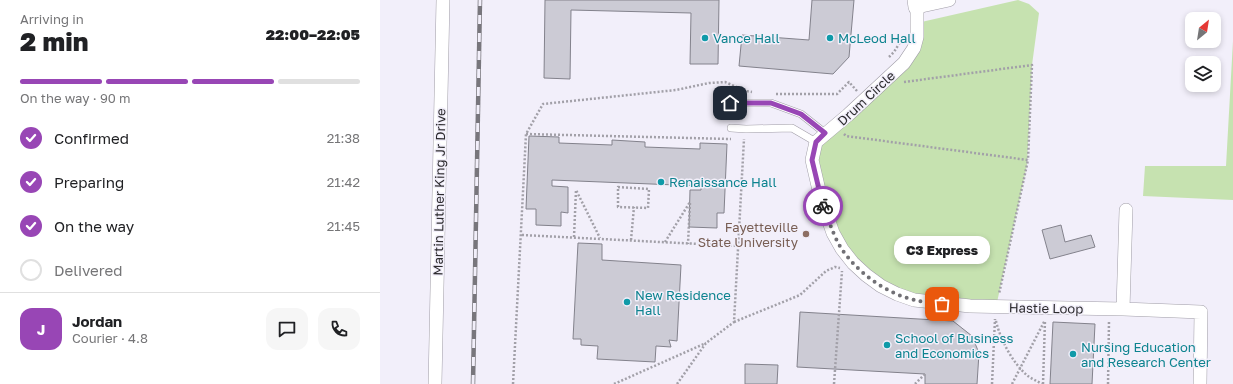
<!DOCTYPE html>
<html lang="en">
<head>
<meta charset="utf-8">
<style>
  :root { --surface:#fff; --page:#f6f6f6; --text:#202124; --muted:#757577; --line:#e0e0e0; --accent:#9846b5 }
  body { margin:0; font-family:"Golos Text",sans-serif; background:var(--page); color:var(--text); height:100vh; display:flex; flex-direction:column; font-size:15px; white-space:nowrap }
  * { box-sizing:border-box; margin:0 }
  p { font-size:13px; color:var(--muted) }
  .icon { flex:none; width:22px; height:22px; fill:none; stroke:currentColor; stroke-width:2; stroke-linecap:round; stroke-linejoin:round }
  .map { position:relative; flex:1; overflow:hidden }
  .sheet { display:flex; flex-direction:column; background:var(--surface); width:380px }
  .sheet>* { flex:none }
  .needle { width:26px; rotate:30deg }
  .fabs { position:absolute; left:805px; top:12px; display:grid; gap:8px }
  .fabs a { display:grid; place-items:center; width:36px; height:36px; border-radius:8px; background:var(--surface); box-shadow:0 2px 6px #0003; font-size:20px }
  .pin { position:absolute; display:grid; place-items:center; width:34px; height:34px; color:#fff; margin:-17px; border-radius:8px; box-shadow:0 2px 6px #0006 }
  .courier { position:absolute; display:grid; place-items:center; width:40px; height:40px; margin:-20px; border:3px solid #9846b5; border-radius:50%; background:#fff; color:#222; box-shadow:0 1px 5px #0007 }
  .bubble { position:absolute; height:28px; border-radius:12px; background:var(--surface); box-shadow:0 2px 6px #0003; font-size:13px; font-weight:800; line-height:28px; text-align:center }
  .head em { font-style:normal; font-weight:800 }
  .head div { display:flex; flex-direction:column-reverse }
  .head { display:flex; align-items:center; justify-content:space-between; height:68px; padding:0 20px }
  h1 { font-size:26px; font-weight:800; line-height:30px }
  .bar { display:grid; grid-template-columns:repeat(4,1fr); gap:6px 4px; align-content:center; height:48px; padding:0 20px }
  .bar i { height:5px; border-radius:3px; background:var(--line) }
  .bar .active { background:var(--accent) }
  .bar p { grid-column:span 4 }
  .line { display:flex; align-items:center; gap:10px; padding:0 20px; border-top:1px solid var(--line) }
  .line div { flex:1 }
  .round { display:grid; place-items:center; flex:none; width:42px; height:42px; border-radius:12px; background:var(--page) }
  ol { padding:0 20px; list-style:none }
  li { display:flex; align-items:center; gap:12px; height:44px }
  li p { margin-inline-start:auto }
  li .icon { padding:4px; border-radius:50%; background:var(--accent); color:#fff; stroke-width:4 }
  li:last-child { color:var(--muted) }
  li i { width:22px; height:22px; border:2px solid var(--line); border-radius:50% }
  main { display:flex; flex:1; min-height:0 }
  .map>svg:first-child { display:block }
  .green { fill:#c6e2b0 }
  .building { fill:#cccbd5; stroke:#83828c }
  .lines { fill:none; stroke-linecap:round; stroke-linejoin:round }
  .service-casing { stroke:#a09da7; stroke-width:8 }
  .minor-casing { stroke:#a09da7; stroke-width:14 }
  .tertiary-casing { stroke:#a09da7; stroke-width:18 }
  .path { stroke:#a2a0a8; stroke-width:2.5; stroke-dasharray:2 2; stroke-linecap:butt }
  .service { stroke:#fff; stroke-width:7 }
  .minor { stroke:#fff; stroke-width:13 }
  .tertiary { stroke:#fff; stroke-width:17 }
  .rail-casing { stroke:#78767c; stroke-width:4.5 }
  .rail { stroke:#f2effa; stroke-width:3; stroke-dasharray:9; stroke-linecap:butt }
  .done { stroke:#717075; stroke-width:4; stroke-dasharray:0 7.2 }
  .route { stroke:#9846b5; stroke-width:5 }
  .culture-dot { fill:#0f9aa8; stroke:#f2effa; stroke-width:1.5 }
  .education-dot { fill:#8d6e63; stroke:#f2effa; stroke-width:1.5 }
  .labels { text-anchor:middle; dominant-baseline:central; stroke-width:3; stroke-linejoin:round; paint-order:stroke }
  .culture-label { font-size:13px; fill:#0d838f; stroke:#f2effa; text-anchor:start }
  .street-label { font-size:13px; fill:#2c2b2e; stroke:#f2effa }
  .education-label { font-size:13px; fill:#785e54; stroke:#f2effa; text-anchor:end }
</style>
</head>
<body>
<main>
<section class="sheet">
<div class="head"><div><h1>2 min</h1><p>Arriving in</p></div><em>22:00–22:05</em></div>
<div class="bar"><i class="active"></i><i class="active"></i><i class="active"></i><i></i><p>On the way · 90 m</p></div>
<ol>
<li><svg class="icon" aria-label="check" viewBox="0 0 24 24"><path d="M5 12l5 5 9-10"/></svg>Confirmed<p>21:38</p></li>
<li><svg class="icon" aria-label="check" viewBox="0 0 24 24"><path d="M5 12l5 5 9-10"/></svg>Preparing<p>21:42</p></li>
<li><svg class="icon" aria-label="check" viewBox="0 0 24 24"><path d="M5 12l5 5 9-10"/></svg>On the way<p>21:45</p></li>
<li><i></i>Delivered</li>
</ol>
<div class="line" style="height:72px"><b class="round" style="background:var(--accent);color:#fff">J</b><div><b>Jordan</b><p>Courier · 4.8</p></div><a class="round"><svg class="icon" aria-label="chat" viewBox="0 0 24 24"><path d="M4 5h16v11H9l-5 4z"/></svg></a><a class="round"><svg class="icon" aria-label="phone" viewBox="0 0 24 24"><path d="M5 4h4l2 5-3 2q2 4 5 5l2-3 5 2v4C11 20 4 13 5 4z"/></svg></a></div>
</section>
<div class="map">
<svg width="853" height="384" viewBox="0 0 853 384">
  <rect width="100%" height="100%" fill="#f2effa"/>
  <path class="green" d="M 638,0 L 649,4 L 659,13 L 652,65 L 647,165 L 616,307 L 534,300 L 473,263 L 441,199 L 436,142 L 524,63 L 537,23 Z
    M 853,41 L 853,200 L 763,196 L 765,166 L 846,166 Z"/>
  <path class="building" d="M 165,0 L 339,0 L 338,64 L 310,64 L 311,13 L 191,10 L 190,79 L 164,78 Z
    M 432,0 L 474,0 L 469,57 L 453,74 L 359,66 L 362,35 L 429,40 Z
    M 149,136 L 179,137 L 179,143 L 232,145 L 232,140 L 265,142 L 265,147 L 320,149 L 320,143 L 347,144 L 344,213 L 337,213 L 337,228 L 309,227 L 310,190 L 321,190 L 321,186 L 172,180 L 172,186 L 188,187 L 188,213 L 181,212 L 181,226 L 156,225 L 156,209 L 146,209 Z
    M 681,225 L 685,242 L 711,235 L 715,247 L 670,259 L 662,230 Z
    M 198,243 L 222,244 L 222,260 L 301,265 L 297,341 L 289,340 L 291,347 L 276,346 L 275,362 L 217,359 L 218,346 L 201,345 L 201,339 L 193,339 Z
    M 420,312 L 573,321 L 592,336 L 599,353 L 597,384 L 545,384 L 545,374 L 417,367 Z
    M 673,322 L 715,324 L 712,384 L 670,384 Z
    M 365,364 L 398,365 L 397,384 L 365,384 Z"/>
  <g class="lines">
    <defs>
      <path id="service" d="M 350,103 L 391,103 L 421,114 L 445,133
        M 351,128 L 366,129 L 412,128 L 436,142"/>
      <path id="minor" d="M 569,0 L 537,7 L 537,37 L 534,48 L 524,63 L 468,115 L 436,142 L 432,160 L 441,199 L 453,233 L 462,249 L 473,263 L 486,275 L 501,286 L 517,294 L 534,300 L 590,306 L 743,309 L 821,312 L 820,384
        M 743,309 L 746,210
        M 55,384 L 63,0"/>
      <path id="tertiary" d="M 536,0 L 537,7"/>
    </defs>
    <use href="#service" class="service-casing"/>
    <use href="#minor" class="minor-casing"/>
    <use href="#tertiary" class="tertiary-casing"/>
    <path class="path" d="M 509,57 L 514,52 L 522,39
      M 524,82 L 652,65 L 648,160
      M 396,94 L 457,94 L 469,82 L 477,91
      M 146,134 L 351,139
      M 464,134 L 466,136 L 648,160 L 619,294
      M 238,187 L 269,189 L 268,208 L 238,207 Z
      M 142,235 L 359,246
      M 194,237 L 196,190 L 220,238
      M 251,240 L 254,207
      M 285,242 L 310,202 L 308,244
      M 616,321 C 620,339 633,364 648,376 C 652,379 657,381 662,384
      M 354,322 L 420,295 L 446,271 L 455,267 L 460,268
      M 133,384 L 146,134 L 163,104 L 296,90 L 329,83 L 345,82 L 366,91 L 372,92
      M 234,384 L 326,343
      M 297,384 L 326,343 L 354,322 L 364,139
      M 454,384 L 462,271
      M 535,384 L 545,374
      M 612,384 L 615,319
      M 632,384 L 665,320
      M 663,384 L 665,320
      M 728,384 L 729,321"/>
    <use href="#service" class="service"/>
    <use href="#minor" class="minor"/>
    <use href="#tertiary" class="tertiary"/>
    <defs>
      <path id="rail" d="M 93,384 L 100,0"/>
    </defs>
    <use href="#rail" class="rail-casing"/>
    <use href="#rail" class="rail"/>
  </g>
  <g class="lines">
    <path class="done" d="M 443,206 C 449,220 453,235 461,248 C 477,272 506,294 535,300 C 543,302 553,303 562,304"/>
    <path class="route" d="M 350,103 L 391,103 L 421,114 L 445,133 L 436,142 L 432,160 L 443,206"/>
  </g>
  <g class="culture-dot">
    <circle cx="325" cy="38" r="4"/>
    <circle cx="450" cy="38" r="4"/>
    <circle cx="281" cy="182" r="4"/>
    <circle cx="247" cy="302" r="4"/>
    <circle cx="507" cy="345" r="4"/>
    <circle cx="693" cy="354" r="4"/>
  </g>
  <circle class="education-dot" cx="426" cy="234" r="4"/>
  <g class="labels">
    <g class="culture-label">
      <text x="333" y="38">Vance Hall</text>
      <text x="458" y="38">McLeod Hall</text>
      <text x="289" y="182">Renaissance Hall</text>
      <text x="255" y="295">New Residence<tspan x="255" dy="15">Hall</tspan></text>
      <text x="515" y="338">School of Business<tspan x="515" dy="15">and Economics</tspan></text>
      <text x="701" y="347">Nursing Education<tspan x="701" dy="15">and Research Center</tspan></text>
    </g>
    <g class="street-label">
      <text transform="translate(486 98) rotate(-43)">Drum Circle</text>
      <text transform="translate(59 192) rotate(-89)">Martin Luther King Jr Drive</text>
      <text transform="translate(666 308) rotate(1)">Hastie Loop</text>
    </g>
    <g class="education-label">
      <text x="418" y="227">Fayetteville<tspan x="418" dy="15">State University</tspan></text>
    </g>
  </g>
</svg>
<div class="fabs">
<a><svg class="needle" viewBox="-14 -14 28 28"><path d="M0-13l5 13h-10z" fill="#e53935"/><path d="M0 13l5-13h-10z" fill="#757577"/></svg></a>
<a><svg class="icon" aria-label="layers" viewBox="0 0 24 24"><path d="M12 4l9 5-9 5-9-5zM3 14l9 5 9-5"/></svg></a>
</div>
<div class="pin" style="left:562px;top:304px;background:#ea580c"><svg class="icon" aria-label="bag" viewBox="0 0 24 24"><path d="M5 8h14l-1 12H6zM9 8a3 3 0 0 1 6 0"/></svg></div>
<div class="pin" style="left:350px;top:103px;background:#1f2937"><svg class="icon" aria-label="home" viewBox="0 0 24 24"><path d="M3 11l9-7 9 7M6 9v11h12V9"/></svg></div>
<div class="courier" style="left:443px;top:206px"><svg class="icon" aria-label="bike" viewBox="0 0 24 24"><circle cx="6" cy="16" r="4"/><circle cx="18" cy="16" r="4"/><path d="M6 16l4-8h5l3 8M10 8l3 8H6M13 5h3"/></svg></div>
<div class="bubble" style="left:514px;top:236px;width:96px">C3 Express</div>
</div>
</main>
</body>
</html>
